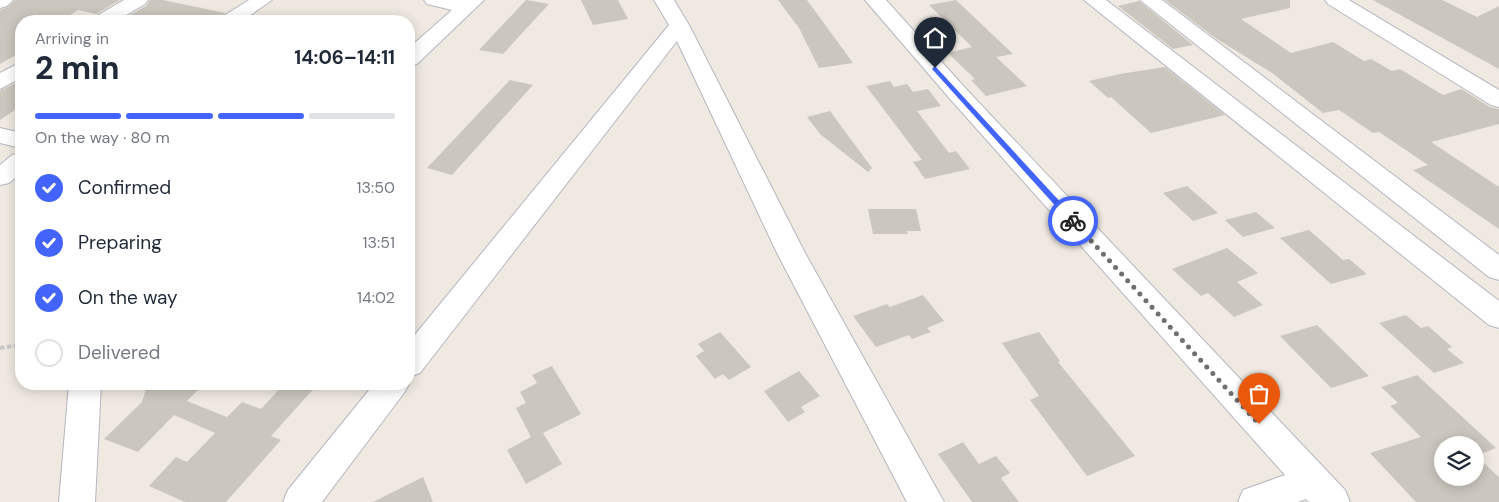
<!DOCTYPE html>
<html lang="en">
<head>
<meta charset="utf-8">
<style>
  :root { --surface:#fff; --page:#f6f6f7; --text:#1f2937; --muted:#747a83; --line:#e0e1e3; --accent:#4264fb }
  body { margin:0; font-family:"DM Sans",sans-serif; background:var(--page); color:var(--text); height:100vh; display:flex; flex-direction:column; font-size:19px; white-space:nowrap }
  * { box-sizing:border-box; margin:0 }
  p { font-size:16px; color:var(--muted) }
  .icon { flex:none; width:28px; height:28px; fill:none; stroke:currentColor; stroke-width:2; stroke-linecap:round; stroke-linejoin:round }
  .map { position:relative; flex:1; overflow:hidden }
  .details { position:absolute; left:15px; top:15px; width:400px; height:375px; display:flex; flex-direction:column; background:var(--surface); border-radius:20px; box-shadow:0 2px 12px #0003 }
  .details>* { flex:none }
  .controls { position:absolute; left:1434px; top:436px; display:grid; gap:10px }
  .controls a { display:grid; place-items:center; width:50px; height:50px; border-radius:50%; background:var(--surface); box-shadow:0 2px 12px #0003; font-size:25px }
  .pin { position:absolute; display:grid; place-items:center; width:42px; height:42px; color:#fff; margin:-51px -21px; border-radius:50% 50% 50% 0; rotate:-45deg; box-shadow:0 0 5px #0007 }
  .pin .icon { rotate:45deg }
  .courier { position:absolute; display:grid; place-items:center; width:50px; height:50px; margin:-25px; border:4px solid #4264fb; border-radius:50%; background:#fff; color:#222; box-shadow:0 1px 6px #0007 }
  .headline em { font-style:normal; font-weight:700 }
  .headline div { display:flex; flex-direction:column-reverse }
  .headline { display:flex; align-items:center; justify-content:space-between; height:85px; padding:0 20px }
  h1 { font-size:32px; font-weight:700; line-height:38px }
  .bar { display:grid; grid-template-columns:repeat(4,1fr); gap:8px 5px; align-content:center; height:60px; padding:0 20px }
  .bar i { height:6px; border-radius:4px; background:var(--line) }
  .bar .on { background:var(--accent) }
  .bar p { grid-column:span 4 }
  ol { padding:0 20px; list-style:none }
  li { display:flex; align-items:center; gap:15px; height:55px }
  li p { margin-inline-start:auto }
  li .icon { padding:5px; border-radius:50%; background:var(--accent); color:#fff; stroke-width:4 }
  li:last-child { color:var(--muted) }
  li i { width:28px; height:28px; border:2px solid var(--line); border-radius:50% }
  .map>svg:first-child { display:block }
  .building { fill:#cbc7bf; fill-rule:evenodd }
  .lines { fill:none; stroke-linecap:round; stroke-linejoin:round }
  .street-casing { stroke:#b4b7c1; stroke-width:2 }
  .path { stroke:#c9c9c9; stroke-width:4; stroke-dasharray:4.5 2.5; stroke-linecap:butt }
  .street { fill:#fff; fill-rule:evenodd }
  .route { fill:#4264fb }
  .done { stroke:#726f6d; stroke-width:5; stroke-dasharray:0 9 }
</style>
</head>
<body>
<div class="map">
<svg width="1499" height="502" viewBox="0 0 1499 502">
  <rect width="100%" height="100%" fill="#efe9e1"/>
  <path class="building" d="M 15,0 L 120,0 L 96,14 L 78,10 L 60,21 L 21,21 L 21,52 L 0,64 L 0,10 L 8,7 Z
    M 150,0 L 163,0 L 225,13 L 217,21 L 134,21 L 123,19 L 146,6 Z
    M 526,0 L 549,4 L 503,54 L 479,50 Z
    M 581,0 L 618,0 L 628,19 L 593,25 Z
    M 778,0 L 807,0 L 853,63 L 819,68 L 799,28 Z
    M 956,0 L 1013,54 L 996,57 L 1027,86 L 986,96 L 971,80 L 975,79 L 948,53 L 972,47 L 929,5 Z
    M 1165,0 L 1290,0 L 1290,8 L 1241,19 L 1291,53 L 1333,42 L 1364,61 L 1371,59 L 1392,71 L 1400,69 L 1443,95 L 1461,89 L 1490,107 L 1499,109 L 1499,124 L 1431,142 L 1499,187 L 1499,229 L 1413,170 L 1428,165 L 1379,132 L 1373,133 L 1339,110 L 1323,113 L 1272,73 L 1217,39 Z
    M 1373,0 L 1442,0 L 1477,17 L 1499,6 L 1499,69 Z
    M 1139,1 L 1193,45 L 1173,49 L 1118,6 Z
    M 1165,67 L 1225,115 L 1151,133 L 1111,97 L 1108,98 L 1089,81 L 1120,74 Z
    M 510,80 L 533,85 L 452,175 L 427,168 Z
    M 890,81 L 894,87 L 907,84 L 913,92 L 928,89 L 941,106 L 917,111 L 949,153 L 956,151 L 970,169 L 925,179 L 913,162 L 922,160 L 866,86 Z
    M 18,82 L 21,82 L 21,106 L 0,120 L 0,91 Z
    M 830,111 L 872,168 L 868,172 L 820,134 L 807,117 Z
    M 1187,186 L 1218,213 L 1193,221 L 1163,193 Z
    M 868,209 L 916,209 L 921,231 L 907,231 L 908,234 L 873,234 Z
    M 1256,212 L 1275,228 L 1243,237 L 1225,220 Z
    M 1309,230 L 1343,260 L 1349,259 L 1367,274 L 1331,284 L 1280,238 Z
    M 1227,248 L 1258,273 L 1237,282 L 1263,305 L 1234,317 L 1208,293 L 1201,296 L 1172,269 Z
    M 923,295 L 944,321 L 927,328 L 931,332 L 912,339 L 909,335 L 876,347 L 853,316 L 887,304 L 890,307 Z
    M 1406,315 L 1421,328 L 1428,326 L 1452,347 L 1447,349 L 1464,363 L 1434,373 L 1379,323 Z
    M 1317,325 L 1369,376 L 1331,388 L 1280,336 Z
    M 720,332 L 751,367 L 729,380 L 723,374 L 715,379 L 696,356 L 704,351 L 698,344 Z
    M 1039,332 L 1060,361 L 1058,362 L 1135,456 L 1087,476 L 1030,400 L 1039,396 L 1002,343 Z
    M 552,366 L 581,414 L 543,433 L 562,464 L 526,484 L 507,450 L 531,437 L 516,408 L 526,403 L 520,392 L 537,383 L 532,375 Z
    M 799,371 L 820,396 L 801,407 L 805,412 L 788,422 L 764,391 Z
    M 1417,375 L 1496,448 L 1476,456 L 1499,477 L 1499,502 L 1416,502 L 1370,453 L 1421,437 L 1390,406 L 1398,403 L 1381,387 ZM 1442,445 L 1475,445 L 1475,478 L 1442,478 Z
    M 160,384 L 204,384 L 187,401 L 227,417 L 242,402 L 261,409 L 284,384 L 318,384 L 271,436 L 281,440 L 226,502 L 185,502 L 149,486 L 176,457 L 187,462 L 215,433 L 174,415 L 138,452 L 104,439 L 142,402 L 147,386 L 155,389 Z
    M 963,442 L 979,464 L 996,456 L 1010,473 L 1001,478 L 1019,502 L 972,502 L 938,454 Z
    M 423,477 L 433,502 L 373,502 Z"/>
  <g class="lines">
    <defs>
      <path id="street" d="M 0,0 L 13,0 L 7,6 L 0,8 Z
        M 124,0 L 148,0 L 145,4 L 116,21 L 92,21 L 95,17 Z
        M 249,0 L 272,0 L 242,21 L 219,21 L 222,17 Z
        M 424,0 L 484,0 L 417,64 L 409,65 L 409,48 L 452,10 L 427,4 Z
        M 654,0 L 674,0 L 689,25 L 805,253 L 944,502 L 907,502 L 777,253 L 677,41 L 420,373 L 409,377 L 409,342 L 669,25 Z
        M 865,0 L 886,0 L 967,90 L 1345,490 L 1350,502 L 1309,502 L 1306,499 L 1298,502 L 1238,502 L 1243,490 L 1285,475 L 951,100 Z
        M 1084,0 L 1106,0 L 1499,301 L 1499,328 L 1489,325 Z
        M 1140,0 L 1162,0 L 1499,255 L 1499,280 L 1489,277 Z
        M 1325,0 L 1349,0 L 1499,90 L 1499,107 L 1491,105 L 1328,4 Z
        M 21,62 L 21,78 L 0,89 L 0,73 Z
        M 0,128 L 21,133 L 21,148 L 0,143 Z
        M 21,153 L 21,173 L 9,183 L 0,185 L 0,165 L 12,155 Z
        M 69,384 L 101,384 L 95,502 L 59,502 Z
        M 374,384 L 409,384 L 404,393 L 322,502 L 283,502 L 288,490 Z"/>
    </defs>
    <use href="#street" class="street-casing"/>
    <path class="path" d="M 0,348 L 21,345"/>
    <use href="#street" class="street"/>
  </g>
  <path class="route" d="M 935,66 L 1076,219 L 1076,222 L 1070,222 L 932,69 Z"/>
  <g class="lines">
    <path class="done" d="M 1073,221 L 1259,424"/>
  </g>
</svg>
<div class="controls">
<a><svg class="icon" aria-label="layers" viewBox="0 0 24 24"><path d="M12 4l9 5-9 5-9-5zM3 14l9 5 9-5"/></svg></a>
</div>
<div class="pin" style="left:1259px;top:424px;background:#ea580c"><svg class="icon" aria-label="bag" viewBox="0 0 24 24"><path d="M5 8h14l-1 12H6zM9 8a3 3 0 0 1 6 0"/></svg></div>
<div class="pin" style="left:935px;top:68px;background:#1f2937"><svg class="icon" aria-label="home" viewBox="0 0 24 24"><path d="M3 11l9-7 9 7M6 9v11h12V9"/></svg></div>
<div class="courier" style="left:1073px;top:221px"><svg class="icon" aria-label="bike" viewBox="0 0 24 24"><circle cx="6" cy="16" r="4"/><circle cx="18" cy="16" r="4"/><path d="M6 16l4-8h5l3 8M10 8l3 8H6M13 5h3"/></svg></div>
<section class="details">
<div class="headline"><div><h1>2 min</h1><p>Arriving in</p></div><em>14:06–14:11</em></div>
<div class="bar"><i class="on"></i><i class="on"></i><i class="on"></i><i></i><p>On the way · 80 m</p></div>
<ol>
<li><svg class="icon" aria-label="check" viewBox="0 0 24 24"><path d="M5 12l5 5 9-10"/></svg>Confirmed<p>13:50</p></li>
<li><svg class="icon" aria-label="check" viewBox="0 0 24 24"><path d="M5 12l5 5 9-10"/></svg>Preparing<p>13:51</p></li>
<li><svg class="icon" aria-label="check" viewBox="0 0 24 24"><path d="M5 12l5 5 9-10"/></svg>On the way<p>14:02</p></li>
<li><i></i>Delivered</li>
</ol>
</section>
</div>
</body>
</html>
